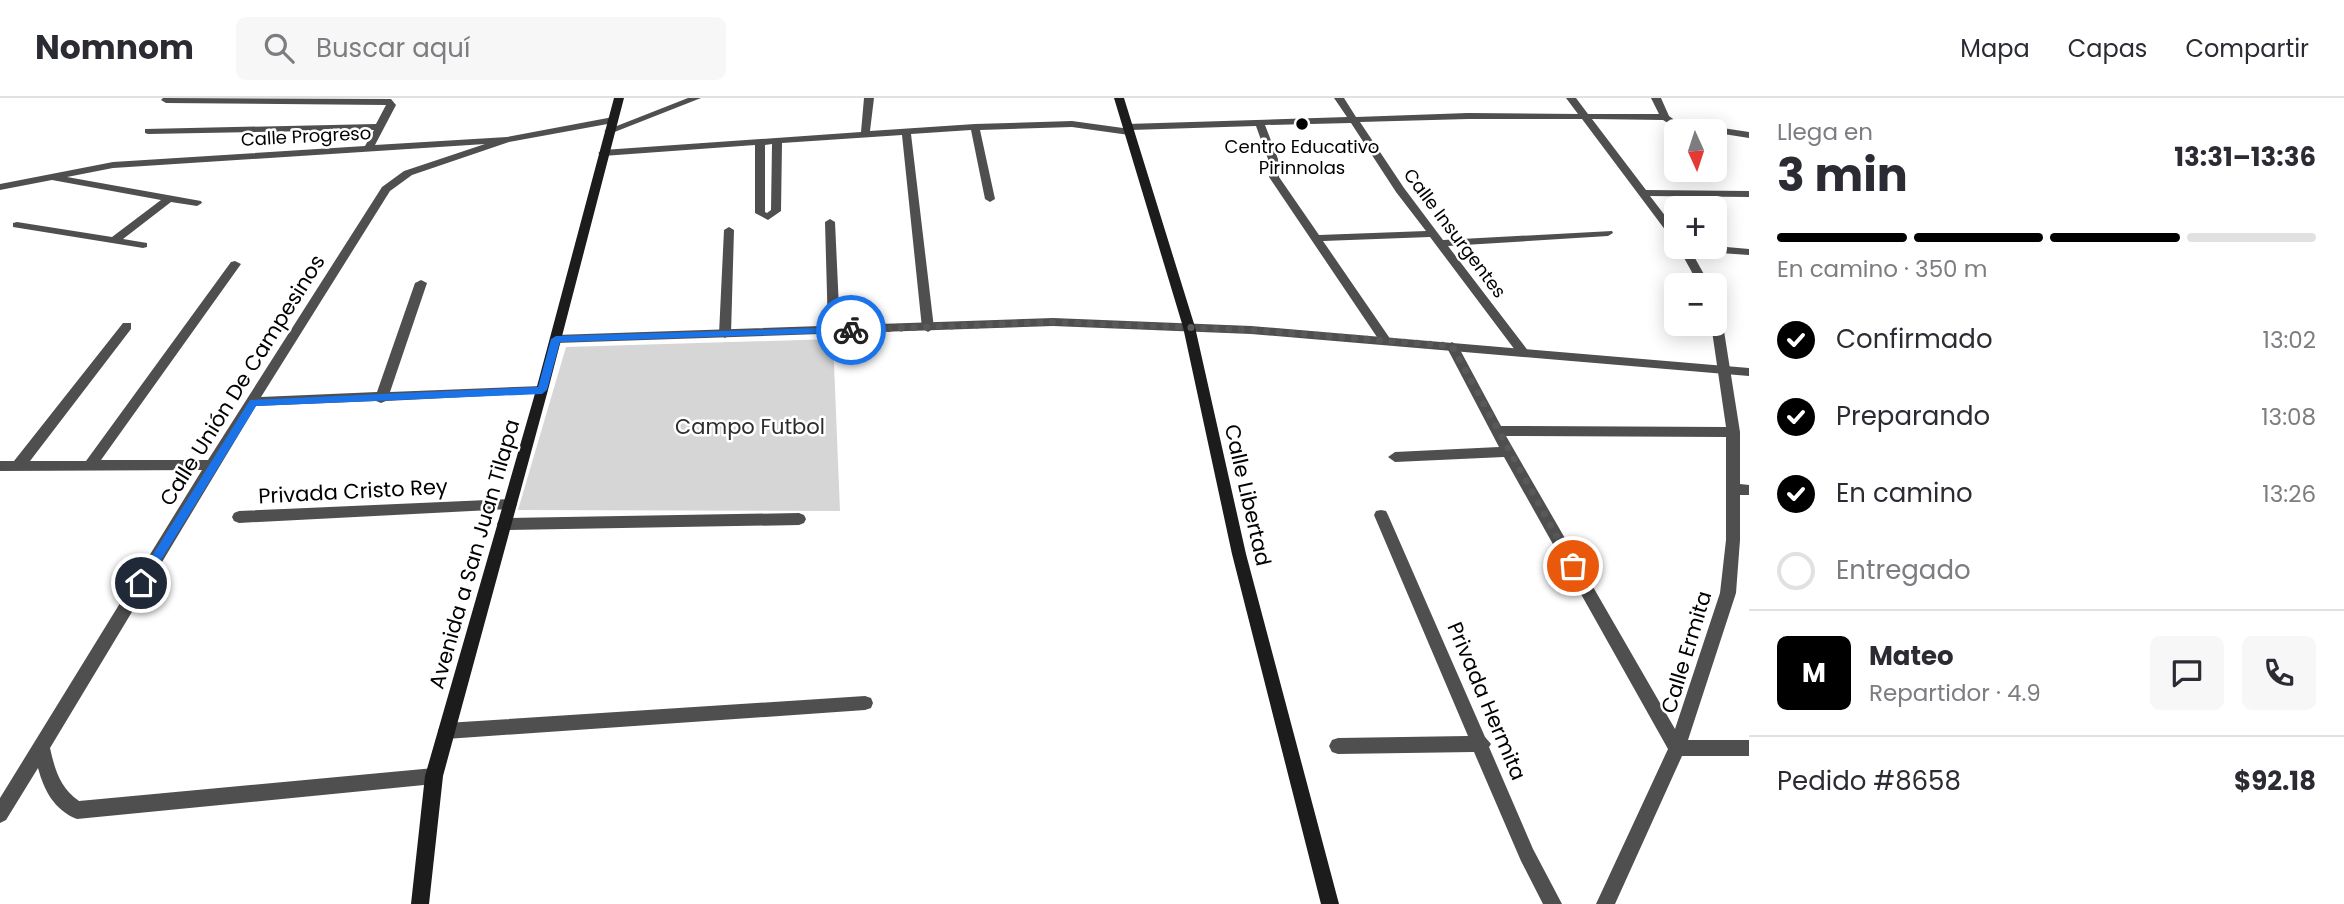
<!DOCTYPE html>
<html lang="es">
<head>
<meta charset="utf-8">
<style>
  :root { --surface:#fff; --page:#f7f7f7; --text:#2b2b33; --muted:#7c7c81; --line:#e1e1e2; --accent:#000 }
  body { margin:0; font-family:Poppins,sans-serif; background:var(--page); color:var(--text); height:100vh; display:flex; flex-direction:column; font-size:26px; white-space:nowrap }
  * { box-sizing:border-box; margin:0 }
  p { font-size:23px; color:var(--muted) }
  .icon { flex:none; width:38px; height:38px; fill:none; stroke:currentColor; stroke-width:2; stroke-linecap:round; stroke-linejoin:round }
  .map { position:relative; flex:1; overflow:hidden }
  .panel { display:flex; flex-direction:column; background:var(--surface); width:595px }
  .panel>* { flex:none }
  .needle { width:46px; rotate:177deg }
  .controls { position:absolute; left:1664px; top:21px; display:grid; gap:14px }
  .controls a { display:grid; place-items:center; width:63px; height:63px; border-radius:10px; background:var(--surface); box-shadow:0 4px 18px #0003; font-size:35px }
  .pin { position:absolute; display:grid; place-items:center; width:60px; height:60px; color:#fff; margin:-30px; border:4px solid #fff; border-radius:50%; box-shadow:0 2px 7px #0007 }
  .courier { position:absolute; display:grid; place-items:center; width:70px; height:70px; margin:-35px; border:5px solid #1a73e8; border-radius:50%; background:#fff; color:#222; box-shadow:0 2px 9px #0007 }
  .summary em { font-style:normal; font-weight:700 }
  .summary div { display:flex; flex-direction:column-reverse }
  .summary { display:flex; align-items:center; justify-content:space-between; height:119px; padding:0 28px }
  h1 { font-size:46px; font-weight:700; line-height:52px }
  .bar { display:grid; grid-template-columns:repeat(4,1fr); gap:10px 7px; align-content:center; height:84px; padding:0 28px }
  .bar i { height:9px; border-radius:5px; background:var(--line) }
  .bar .current { background:var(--accent) }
  .bar p { grid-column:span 4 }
  .line { display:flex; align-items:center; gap:18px; padding:0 28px; border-top:2px solid var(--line) }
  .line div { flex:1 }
  .round { display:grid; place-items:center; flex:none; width:74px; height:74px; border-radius:10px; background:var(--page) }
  ol { padding:0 28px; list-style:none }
  li { display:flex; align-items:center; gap:21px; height:77px }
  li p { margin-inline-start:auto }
  li .icon { padding:7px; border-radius:50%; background:var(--accent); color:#fff; stroke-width:4 }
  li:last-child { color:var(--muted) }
  li i { width:38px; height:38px; border:4px solid var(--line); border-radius:50% }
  header { display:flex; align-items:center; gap:42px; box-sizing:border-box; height:98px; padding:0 35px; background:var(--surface); border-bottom:2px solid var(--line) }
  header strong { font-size:33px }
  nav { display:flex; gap:38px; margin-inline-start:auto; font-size:24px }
  .search { width:490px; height:63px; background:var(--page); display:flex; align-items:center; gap:18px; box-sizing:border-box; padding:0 24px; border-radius:10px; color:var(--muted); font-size:26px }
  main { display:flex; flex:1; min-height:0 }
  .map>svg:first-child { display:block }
  .green { fill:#d6d6d6 }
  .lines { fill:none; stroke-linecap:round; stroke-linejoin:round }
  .minor { fill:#4f4f4f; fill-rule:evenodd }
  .tertiary { fill:#4f4f4f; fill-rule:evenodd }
  .secondary { fill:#1c1c1c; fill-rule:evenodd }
  .route { fill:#1a73e8 }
  .done { stroke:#595959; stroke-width:7; stroke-dasharray:0 12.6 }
  .poi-dot { fill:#000; stroke:#fff; stroke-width:2.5 }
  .labels { text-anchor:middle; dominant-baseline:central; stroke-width:5; stroke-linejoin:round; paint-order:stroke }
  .far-street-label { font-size:18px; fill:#000; stroke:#fff }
  .far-poi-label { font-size:18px; fill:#000; stroke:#fff }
  .street-label { font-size:21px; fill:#000; stroke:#fff }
  .park-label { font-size:21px; fill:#2d2d2d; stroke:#fff }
</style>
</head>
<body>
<header>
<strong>Nomnom</strong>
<div class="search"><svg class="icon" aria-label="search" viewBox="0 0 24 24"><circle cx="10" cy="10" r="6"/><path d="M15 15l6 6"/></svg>Buscar aquí</div>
<nav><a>Mapa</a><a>Capas</a><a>Compartir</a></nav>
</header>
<main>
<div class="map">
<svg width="1749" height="806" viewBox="0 0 1749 806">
  <rect width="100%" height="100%" fill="#fff"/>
  <path class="green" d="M 833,241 L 840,413 L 518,412 L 566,249 Z"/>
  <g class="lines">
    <path class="minor" d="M 163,0 L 391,1 L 396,7 L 375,47 L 507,39 L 613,19 L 618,22 L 613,25 L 509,44 L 412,77 L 390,93 L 261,299 L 377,294 L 415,185 L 421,182 L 427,185 L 390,294 L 542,288 L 548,292 L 546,295 L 386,303 L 381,305 L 376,303 L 256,308 L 50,650 C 55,672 60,690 79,703 L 434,670 L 440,672 L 443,678 L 440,684 L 434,686 L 77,721 C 54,712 44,692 38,670 L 6,722 L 0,725 L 0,700 L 202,372 L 0,373 L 0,363 L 14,363 L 123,225 L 131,225 L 131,231 L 30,363 L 86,363 L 231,164 L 235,163 L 241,166 L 101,362 L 208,362 L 382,89 L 404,73 L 485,46 L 113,70 L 67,79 L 201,103 L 202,105 L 197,108 L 171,104 L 123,141 L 147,145 L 147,149 L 143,150 L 13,129 L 13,125 L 17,124 L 112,139 L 161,102 L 52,82 L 0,92 L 0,86 L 113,64 L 365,48 L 374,32 L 148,36 L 145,35 L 145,31 L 376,26 L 386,7 L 166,5 L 161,2 Z
      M 688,0 L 701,0 L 612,35 L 604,33 Z
      M 864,0 L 874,0 L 870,33 L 975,26 L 1072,23 L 1123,30 L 1124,27 L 1127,26 L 1347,19 L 1334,0 L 1344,0 L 1356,19 L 1468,15 L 1578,16 L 1566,0 L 1576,0 L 1588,16 L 1659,16 L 1651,0 L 1661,0 L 1669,18 L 1676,23 L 1749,34 L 1749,40 L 1673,28 L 1663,22 L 1592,21 L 1646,92 L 1749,93 L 1749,99 L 1650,98 L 1676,132 L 1676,142 L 1672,141 L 1582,21 L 1468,21 L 1360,24 L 1404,90 L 1443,142 L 1612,133 L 1613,135 L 1608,138 L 1448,148 L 1526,250 L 1528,253 L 1522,257 L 1518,256 L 1430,139 L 1323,143 L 1391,242 L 1389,245 L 1381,245 L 1269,79 L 1268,61 L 1256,28 L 1131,32 L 1134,34 L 1129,37 L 1072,29 L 980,32 L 995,101 L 990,104 L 985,101 L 971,32 L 911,36 L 934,230 L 928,234 L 922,230 L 902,37 L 782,45 L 781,113 L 768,122 L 755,115 L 755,47 L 603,58 L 598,55 L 603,52 L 861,34 ZM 1351,25 L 1396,94 L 1426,133 L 1319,137 L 1279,79 L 1278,61 L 1265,27 ZM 772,46 L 771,112 L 767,115 L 765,114 L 765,47 Z
      M 830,121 L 835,124 L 840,232 L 834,236 L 828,232 L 825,124 Z
      M 729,129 L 734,132 L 731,236 L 725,240 L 719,236 L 724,132 Z
      M 1715,148 L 1749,151 L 1749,157 L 1691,153 L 1710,187 L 1699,187 L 1678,149 Z
      M 1715,210 L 1721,214 L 1740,334 L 1740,386 L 1749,387 L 1749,397 L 1740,397 L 1740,442 L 1736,495 L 1688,642 L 1749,642 L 1749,658 L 1682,658 L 1615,806 L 1596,806 L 1668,651 L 1504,359 L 1395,364 L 1388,359 L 1395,354 L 1499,349 L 1446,248 L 1452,244 L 1458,248 L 1501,328 L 1726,329 L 1711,226 L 1715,226 ZM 1506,338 L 1726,339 L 1726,442 L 1720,495 L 1675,631 Z
      M 510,401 L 515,402 L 517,406 L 515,410 L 510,411 L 239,425 L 234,423 L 232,419 L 234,415 L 239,413 Z
      M 1381,412 L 1386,413 L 1388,417 L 1485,639 L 1491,646 L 1489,649 L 1533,751 L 1562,806 L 1543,806 L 1521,763 L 1474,654 L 1338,656 L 1332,654 L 1329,648 L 1332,642 L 1338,640 L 1468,638 L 1374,417 L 1376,413 Z
      M 799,415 L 804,417 L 806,421 L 804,425 L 799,427 L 504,432 L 499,430 L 497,426 L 499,422 L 504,420 Z
      M 865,598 L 871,600 L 873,605 L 871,610 L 865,612 L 446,641 L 440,638 L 438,633 L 440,628 L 446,625 Z"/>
    <path class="tertiary" d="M 1053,220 L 1251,228 L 1749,270 L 1749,278 L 1251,236 L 1053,228 L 556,245 L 550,241 L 556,237 Z"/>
    <path class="secondary" d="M 614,0 L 624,0 L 548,292 L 443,678 L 429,806 L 411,806 L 425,678 L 536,292 Z
      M 1114,0 L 1124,0 L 1195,229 L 1246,456 L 1339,806 L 1321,806 L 1232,456 L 1183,229 Z"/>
  </g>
  <path class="route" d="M 851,229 L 854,234 L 560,244 L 547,292 L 542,296 L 256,308 L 145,488 L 141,490 L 135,485 L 250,302 L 538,289 L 551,241 L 556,238 Z"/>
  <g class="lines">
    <path class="done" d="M 851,232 L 1053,224 L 1251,232 L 1452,248 L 1573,468"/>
  </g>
  <circle class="poi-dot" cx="1302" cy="26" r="7"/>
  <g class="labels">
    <g class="far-street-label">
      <text transform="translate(306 38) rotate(-3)">Calle Progreso</text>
      <text transform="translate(1455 135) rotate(53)">Calle Insurgentes</text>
    </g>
    <g class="far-poi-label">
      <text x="1302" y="48">Centro Educativo<tspan x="1302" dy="21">Pirinnolas</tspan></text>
    </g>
    <g class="street-label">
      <text transform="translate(242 282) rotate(-58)">Calle Unión De Campesinos</text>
      <text transform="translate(353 393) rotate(-3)">Privada Cristo Rey</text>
      <text transform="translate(1248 397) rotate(77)">Calle Libertad</text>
      <text transform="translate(474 456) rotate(-74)">Avenida a San Juan Tilapa</text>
      <text transform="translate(1686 554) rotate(-73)">Calle Ermita</text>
      <text transform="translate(1487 603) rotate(67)">Privada Hermita</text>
    </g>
    <g class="park-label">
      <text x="750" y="328">Campo Futbol</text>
    </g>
  </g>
</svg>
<div class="controls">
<a><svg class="needle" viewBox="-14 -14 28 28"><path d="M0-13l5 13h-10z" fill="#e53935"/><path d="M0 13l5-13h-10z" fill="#7c7c81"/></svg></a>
<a>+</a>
<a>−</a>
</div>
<div class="pin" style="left:1573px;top:468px;background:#ea580c"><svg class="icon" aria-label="bag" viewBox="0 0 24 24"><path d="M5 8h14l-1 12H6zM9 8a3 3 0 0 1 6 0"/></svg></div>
<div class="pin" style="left:141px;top:485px;background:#1f2937"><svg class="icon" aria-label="home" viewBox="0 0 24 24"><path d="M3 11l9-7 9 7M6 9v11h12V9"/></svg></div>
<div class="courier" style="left:851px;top:232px"><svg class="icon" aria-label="bike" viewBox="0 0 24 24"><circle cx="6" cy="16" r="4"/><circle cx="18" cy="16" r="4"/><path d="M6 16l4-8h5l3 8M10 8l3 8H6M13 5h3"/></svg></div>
</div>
<section class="panel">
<div class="summary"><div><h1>3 min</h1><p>Llega en</p></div><em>13:31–13:36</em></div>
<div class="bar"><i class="current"></i><i class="current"></i><i class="current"></i><i></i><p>En camino · 350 m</p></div>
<ol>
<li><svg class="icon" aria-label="check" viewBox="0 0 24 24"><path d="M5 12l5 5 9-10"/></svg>Confirmado<p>13:02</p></li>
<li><svg class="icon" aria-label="check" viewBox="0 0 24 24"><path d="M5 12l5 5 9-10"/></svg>Preparando<p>13:08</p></li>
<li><svg class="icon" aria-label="check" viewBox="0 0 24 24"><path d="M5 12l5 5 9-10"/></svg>En camino<p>13:26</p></li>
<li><i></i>Entregado</li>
</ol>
<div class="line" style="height:126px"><b class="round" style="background:var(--accent);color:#fff">M</b><div><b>Mateo</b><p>Repartidor · 4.9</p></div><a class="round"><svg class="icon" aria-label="chat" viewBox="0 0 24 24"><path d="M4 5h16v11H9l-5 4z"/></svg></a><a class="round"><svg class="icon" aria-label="phone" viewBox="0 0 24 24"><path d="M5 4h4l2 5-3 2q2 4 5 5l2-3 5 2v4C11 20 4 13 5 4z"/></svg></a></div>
<div class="line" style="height:91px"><div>Pedido #8658</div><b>$92.18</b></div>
</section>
</main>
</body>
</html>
